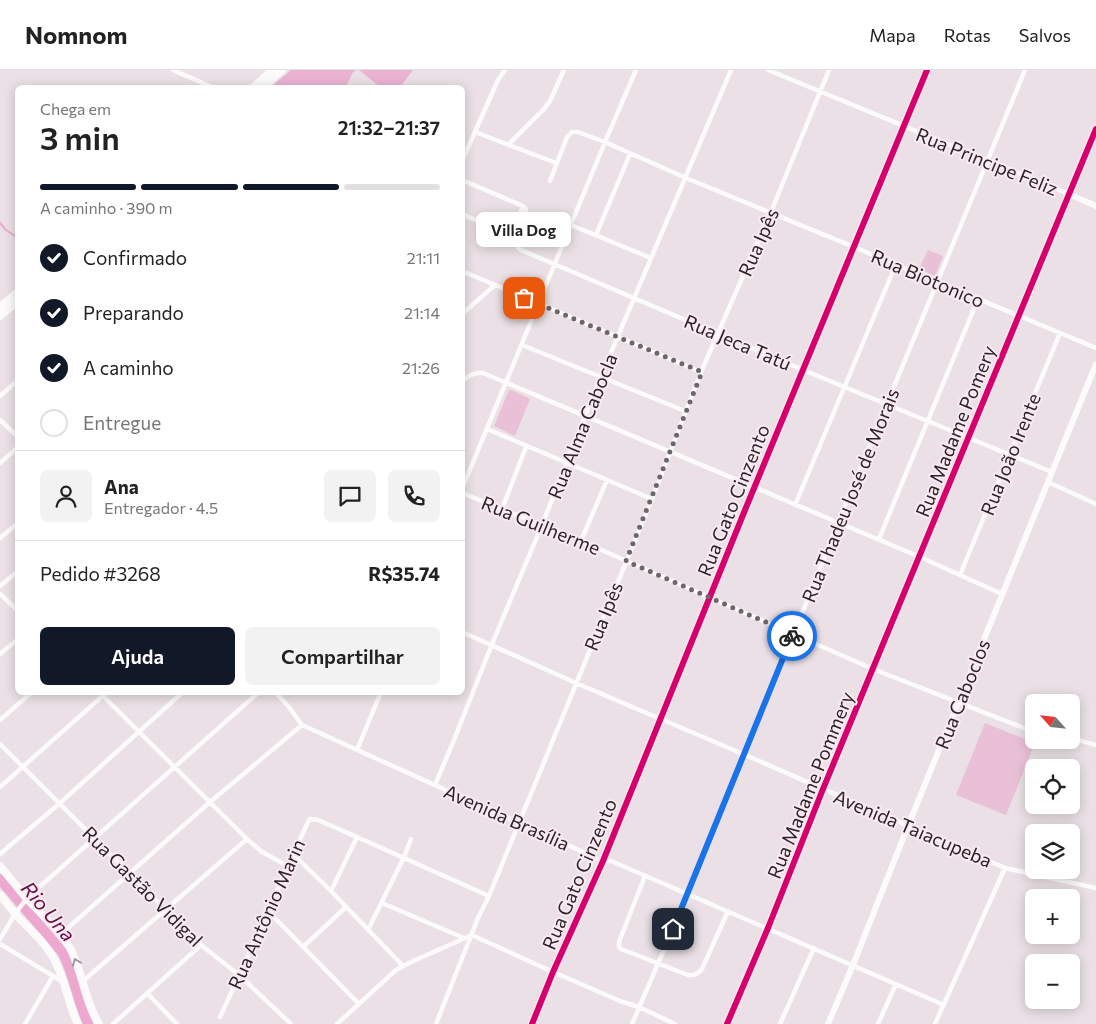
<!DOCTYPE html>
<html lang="pt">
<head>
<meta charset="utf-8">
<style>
  :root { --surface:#fff; --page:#f2f2f2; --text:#222; --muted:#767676; --line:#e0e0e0; --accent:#111827 }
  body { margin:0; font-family:Commissioner,sans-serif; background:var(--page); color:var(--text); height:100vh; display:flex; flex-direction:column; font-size:19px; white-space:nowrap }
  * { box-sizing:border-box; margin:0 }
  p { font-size:16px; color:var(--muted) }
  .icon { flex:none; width:28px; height:28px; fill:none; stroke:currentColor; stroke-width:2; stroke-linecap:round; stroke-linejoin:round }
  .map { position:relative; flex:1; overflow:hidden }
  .panel { position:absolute; left:15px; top:15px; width:450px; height:610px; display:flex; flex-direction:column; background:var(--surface); border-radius:8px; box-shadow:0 2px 12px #0003 }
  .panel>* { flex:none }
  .needle { width:32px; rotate:297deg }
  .buttons { position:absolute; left:1025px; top:624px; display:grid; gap:10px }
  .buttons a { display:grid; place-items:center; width:55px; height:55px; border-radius:8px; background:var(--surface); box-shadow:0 2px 12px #0003; font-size:25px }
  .pin { position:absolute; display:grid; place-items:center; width:42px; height:42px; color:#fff; margin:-21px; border-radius:10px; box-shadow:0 2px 8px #0006 }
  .courier { position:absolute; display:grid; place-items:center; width:50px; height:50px; margin:-25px; border:4px solid #1a73e8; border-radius:50%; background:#fff; color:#222; box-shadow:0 1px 6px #0007 }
  .bubble { position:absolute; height:35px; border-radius:8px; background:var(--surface); box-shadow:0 2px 12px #0003; font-size:16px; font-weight:600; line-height:35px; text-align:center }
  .summary em { font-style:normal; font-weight:600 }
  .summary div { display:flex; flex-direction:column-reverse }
  .summary { display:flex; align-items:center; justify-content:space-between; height:85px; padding:0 25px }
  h1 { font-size:32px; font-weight:600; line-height:38px }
  .bar { display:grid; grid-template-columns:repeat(4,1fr); gap:8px 5px; align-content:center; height:60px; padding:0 25px }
  .bar i { height:6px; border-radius:4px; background:var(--line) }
  .bar .selected { background:var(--accent) }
  .bar p { grid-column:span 4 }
  .line { display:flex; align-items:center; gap:12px; padding:0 25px; border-top:1px solid var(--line) }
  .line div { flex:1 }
  .round { display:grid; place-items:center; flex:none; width:52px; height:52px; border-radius:8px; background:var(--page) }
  ol { padding:0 25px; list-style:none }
  li { display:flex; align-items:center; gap:15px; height:55px }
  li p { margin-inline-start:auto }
  li .icon { padding:5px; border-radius:50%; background:var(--accent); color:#fff; stroke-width:4 }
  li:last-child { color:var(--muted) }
  li i { width:28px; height:28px; border:2px solid var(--line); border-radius:50% }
  .action { display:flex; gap:10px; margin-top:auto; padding:10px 25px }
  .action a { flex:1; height:58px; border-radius:8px; background:var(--accent); color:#fff; font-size:20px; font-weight:600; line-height:58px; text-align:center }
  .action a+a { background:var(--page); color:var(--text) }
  header { display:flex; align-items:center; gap:30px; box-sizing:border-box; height:70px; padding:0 25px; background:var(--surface); border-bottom:1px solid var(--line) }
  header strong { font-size:24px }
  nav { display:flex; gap:28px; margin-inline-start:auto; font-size:18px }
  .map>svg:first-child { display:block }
  .green { fill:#e9c0d6 }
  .forest { fill:#ebb3d2 }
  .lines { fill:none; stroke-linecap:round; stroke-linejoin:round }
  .stream { stroke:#eca8ce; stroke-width:2 }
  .river { stroke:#eca8ce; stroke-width:10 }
  .street { stroke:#fcfafb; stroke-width:4.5 }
  .secondary { stroke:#fcfafb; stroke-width:6 }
  .highway { stroke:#fcfafb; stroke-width:8 }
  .cycleway-casing { stroke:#fbe9f2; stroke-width:9 }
  .cycleway { stroke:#d6006c; stroke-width:6 }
  .oneway { stroke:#9e9a9c }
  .done { stroke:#6e666a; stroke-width:5; stroke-dasharray:0 9 }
  .route { stroke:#1a73e8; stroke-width:6 }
  .labels { text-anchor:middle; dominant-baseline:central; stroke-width:4; stroke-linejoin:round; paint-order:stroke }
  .street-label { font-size:19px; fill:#2b2427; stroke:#fbe9f2 }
  .water-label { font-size:20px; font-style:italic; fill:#5e0c42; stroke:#fbe9f2 }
</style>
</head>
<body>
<header>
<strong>Nomnom</strong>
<nav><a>Mapa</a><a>Rotas</a><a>Salvos</a></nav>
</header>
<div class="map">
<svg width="1096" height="954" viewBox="0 0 1096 954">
  <rect width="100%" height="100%" fill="#eae0e5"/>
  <path class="green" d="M 928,180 L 943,186 L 935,206 L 919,199 Z
    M 509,320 L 511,320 L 530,329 L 515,366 L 494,356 Z
    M 985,653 L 1035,673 L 1006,745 L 956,725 Z"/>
  <path class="forest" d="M 291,0 L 356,0 L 353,2 L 346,17 L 271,17 Z
    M 359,0 L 413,0 L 400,17 L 380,17 Z"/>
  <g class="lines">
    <path class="stream" d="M 0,153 L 6,160 L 18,168"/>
    <path class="river" d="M 0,809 L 63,883 C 74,906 78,931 88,954"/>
    <path class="street" d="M 173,0 L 214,18
      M 475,62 L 556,93
      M 509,74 L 543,40 L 550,31 L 564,0
      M 462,91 L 498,10 L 505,0
      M 462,110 L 523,136 L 526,139 L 526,144 L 516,173 L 518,178 L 521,180 L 803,300 L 1052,402
      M 550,111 L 567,67 L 572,62 L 578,62 L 605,72 L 686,108 L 854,177 L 1096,278
      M 462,144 L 517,168
      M 571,155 L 651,188
      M 511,165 L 523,136
      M 596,165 L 630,84
      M 462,201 L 701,302
      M 462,244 L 495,215
      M 522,275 L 685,341
      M 462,311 C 469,305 475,302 483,303 L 920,487 L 1002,524
      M 0,326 L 18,310
      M 0,350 L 18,367
      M 487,359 L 652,429
      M 0,393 L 18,377
      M 1048,412 L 1096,434
      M 462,419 L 605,72 L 636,0
      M 462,423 L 581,471 L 873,599 L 1034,662
      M 795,435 L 896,194
      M 502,439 L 526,377
      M 0,468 L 18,453
      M 879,469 L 978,229
      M 581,471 L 607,410
      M 960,505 L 1060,263
      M 0,516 L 18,501
      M 0,524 L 18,541
      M 462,562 L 576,613 L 750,687 L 1005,798 L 1096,818
      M 0,584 L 18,569
      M 99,622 L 247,769 L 262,782 L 288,796
      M 275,622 L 289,637 L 302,655 L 603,791 L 611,791 L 944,935
      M 0,650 L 32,622
      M 1071,668 L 1096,675
      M 0,674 L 201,875 L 239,905 L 291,954
      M 357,680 L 381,622
      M 435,715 L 454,670 L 492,574 L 542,455 L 601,306 L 731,0
      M 0,717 L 107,622
      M 0,784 L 60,733 L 183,622
      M 293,784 L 331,821 L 403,896
      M 645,806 L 619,872 L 619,877 L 621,879 L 688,905 C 694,906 698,904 702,899 L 728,841
      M 331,821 L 357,767
      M 382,833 L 464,868
      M 268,841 L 358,933
      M 368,860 L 404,787 L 411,769
      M 61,864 L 210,732 L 302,655
      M 0,869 L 15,844 L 27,828 L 259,622
      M 0,874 L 63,912
      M 303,877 L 346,837
      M 83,911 L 247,769
      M 147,923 L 177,954
      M 220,947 C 250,883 278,817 308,752 L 310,749 L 318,750 L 357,767 L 489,826
      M 25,954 L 53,906
      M 113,954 L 201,875
      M 337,954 L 396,900 L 411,892 L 472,865 L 553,902 L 620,931 L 639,937 L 675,954
      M 436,954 L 478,848 L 489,826 L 519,753 L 652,429 L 701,302 L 771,142 L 829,0
      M 532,954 L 553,902 L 603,791 L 745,440 L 927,0
      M 632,954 L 688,824 L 818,504 L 838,452 L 1025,0
      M 727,954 L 768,858 L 823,719 L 1069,124 L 768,0
      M 780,954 L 814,878
      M 878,954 L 896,914
      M 935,954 L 1005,798"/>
    <path class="secondary" d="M 1096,59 L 1069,124 L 1096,136
      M 828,954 L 853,895 L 908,756 L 1096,294"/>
    <path class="highway" d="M 253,18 L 272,0
      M 262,18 L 282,0
      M 0,237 L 18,222
      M 0,246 L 18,231
      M 0,796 C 9,807 18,818 27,829 C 43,846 62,861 72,882 C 83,905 85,932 99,954
      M 0,825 C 7,833 13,842 20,849 C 33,862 47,875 55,891 C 66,911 68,934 78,954"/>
    <defs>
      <path id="cycleway" d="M 532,954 L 553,902 L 603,791 L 745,440 L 927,0
        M 727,954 L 768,858 L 823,719 L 1096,59"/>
    </defs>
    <use href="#cycleway" class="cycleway-casing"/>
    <use href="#cycleway" class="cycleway"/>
  </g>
  <defs><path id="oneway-chevron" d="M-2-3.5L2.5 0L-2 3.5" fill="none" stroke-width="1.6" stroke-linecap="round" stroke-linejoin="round" transform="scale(1.25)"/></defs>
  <use class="oneway" href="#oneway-chevron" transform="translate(76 892) rotate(-111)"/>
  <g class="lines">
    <path class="done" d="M 524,228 L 702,302 L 626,491 L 793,564 L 792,566"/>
    <path class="route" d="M 673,859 L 792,566"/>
  </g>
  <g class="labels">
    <g class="street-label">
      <text transform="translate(987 91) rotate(22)">Rua Principe Feliz</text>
      <text transform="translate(758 172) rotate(-66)">Rua Ipês</text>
      <text transform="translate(928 208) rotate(23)">Rua Biotonico</text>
      <text transform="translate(738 272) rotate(23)">Rua Jeca Tatú</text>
      <text transform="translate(582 356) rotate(-68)">Rua Alma Cabocla</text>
      <text transform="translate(955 361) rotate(-68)">Rua Madame Pomery</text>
      <text transform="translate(1010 384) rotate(-68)">Rua João Irente</text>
      <text transform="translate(850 425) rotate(-68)">Rua Thadeu José de Morais</text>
      <text transform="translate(733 430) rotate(-68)">Rua Gato Cinzento</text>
      <text transform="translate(541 455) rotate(22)">Rua Guilherme</text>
      <text transform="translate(603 546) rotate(-68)">Rua Ipês</text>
      <text transform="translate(962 624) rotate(-68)">Rua Caboclos</text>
      <text transform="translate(810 715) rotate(-68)">Rua Madame Pommery</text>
      <text transform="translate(507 747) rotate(24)">Avenida Brasília</text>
      <text transform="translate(913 758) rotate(23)">Avenida Taiacupeba</text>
      <text transform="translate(579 804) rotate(-67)">Rua Gato Cinzento</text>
      <text transform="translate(143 816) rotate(45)">Rua Gastão Vidigal</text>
      <text transform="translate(266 844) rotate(-66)">Rua Antônio Marin</text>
    </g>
    <g class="water-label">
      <text transform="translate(49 841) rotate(50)">Rio Una</text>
    </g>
  </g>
</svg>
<div class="buttons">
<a><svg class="needle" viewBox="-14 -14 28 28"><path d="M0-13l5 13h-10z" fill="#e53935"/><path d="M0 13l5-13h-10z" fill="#767676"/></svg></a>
<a><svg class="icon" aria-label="locate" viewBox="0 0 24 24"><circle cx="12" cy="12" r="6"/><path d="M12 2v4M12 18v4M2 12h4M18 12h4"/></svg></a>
<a><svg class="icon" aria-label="layers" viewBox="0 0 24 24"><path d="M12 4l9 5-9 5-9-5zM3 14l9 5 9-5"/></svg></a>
<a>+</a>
<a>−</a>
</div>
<div class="pin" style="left:524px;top:228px;background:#ea580c"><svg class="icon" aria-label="bag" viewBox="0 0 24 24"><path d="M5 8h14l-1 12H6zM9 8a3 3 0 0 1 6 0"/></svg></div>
<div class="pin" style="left:673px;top:859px;background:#1f2937"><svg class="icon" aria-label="home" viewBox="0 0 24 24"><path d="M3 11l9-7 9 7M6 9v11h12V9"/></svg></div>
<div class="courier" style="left:792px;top:566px"><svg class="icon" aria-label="bike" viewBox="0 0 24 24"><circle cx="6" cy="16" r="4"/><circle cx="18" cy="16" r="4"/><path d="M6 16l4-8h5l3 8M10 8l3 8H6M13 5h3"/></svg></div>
<div class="bubble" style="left:476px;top:142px;width:95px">Villa Dog</div>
<section class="panel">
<div class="summary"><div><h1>3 min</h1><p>Chega em</p></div><em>21:32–21:37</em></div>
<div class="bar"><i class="selected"></i><i class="selected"></i><i class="selected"></i><i></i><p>A caminho · 390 m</p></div>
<ol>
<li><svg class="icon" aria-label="check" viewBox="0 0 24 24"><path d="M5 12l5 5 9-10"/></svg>Confirmado<p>21:11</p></li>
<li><svg class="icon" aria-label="check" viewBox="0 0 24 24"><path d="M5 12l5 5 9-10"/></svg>Preparando<p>21:14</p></li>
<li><svg class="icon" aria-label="check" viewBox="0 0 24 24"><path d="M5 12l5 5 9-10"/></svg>A caminho<p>21:26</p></li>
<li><i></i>Entregue</li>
</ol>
<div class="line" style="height:90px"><a class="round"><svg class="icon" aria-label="person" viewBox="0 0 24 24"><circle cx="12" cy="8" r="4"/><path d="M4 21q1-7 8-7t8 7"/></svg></a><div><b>Ana</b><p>Entregador · 4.5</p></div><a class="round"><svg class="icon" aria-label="chat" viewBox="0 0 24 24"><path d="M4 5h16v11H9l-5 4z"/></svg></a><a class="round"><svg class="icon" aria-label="phone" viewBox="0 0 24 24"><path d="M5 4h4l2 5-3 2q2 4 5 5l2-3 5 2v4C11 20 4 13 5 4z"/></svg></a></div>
<div class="line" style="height:65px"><div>Pedido #3268</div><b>R$35.74</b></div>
<div class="action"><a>Ajuda</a><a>Compartilhar</a></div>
</section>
</div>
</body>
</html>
